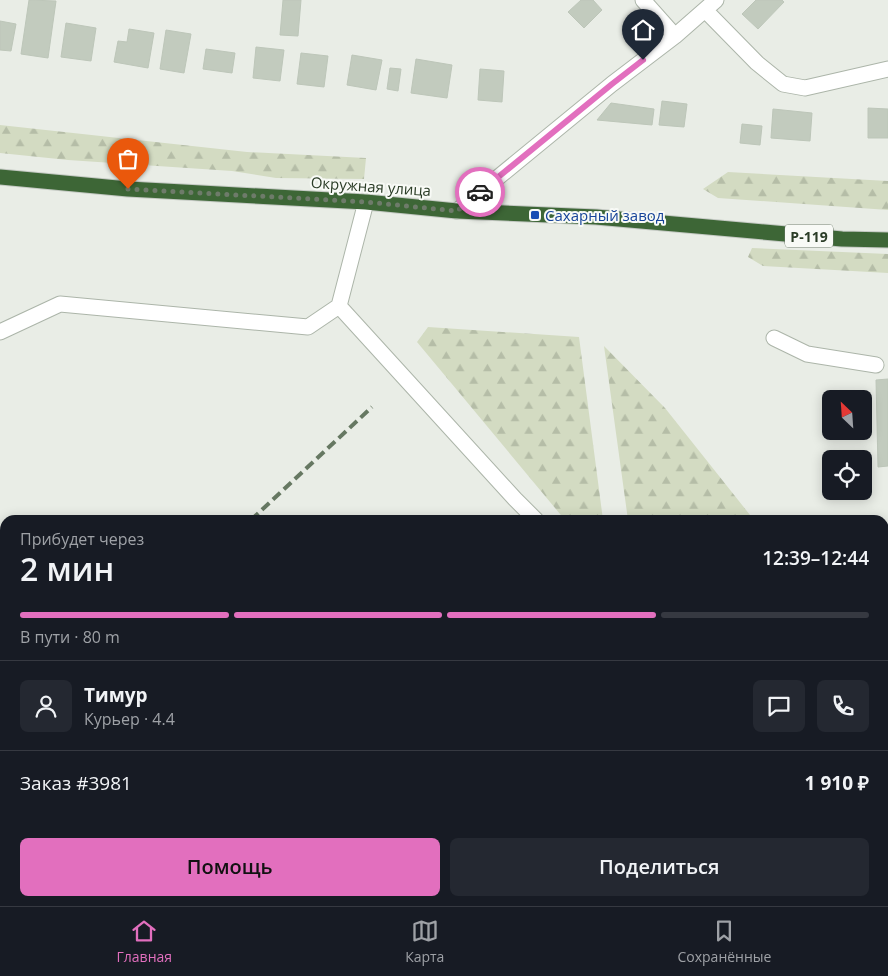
<!DOCTYPE html>
<html lang="ru">
<head>
<meta charset="utf-8">
<style>
  :root { --surface:#171b24; --page:#242831; --text:#f1f3f6; --muted:#9ea1a6; --line:#363941; --accent:#e26fbe }
  body { margin:0; font-family:"Open Sans",sans-serif; background:var(--page); color:var(--text); height:100vh; display:flex; flex-direction:column; font-size:19px; white-space:nowrap }
  * { box-sizing:border-box; margin:0 }
  p { font-size:16px; color:var(--muted) }
  .icon { flex:none; width:28px; height:28px; fill:none; stroke:currentColor; stroke-width:2; stroke-linecap:round; stroke-linejoin:round }
  .map { position:relative; flex:1; overflow:hidden }
  .sheet { position:absolute; left:0px; top:515px; width:889px; height:391px; display:flex; flex-direction:column; background:var(--surface); border-radius:15px 15px 0 0; box-shadow:0 2px 12px #0003 }
  .sheet>* { flex:none }
  .needle { width:32px; rotate:335deg }
  .controls { position:absolute; left:822px; top:390px; display:grid; gap:10px }
  .controls a { display:grid; place-items:center; width:50px; height:50px; border-radius:8px; background:var(--surface); box-shadow:0 2px 12px #0003; font-size:25px }
  .pin { position:absolute; display:grid; place-items:center; width:42px; height:42px; color:#fff; margin:-51px -21px; border-radius:50% 50% 50% 0; rotate:-45deg; box-shadow:0 0 5px #0007 }
  .pin .icon { rotate:45deg }
  .courier { position:absolute; display:grid; place-items:center; width:50px; height:50px; margin:-25px; border:4px solid #e26fbe; border-radius:50%; background:#fff; color:#222; box-shadow:0 1px 6px #0007 }
  .summary em { font-style:normal; font-weight:600 }
  .summary div { display:flex; flex-direction:column-reverse }
  .summary { display:flex; align-items:center; justify-content:space-between; height:85px; padding:0 20px }
  h1 { font-size:32px; font-weight:600; line-height:38px }
  .bar { display:grid; grid-template-columns:repeat(4,1fr); gap:8px 5px; align-content:center; height:60px; padding:0 20px }
  .bar i { height:6px; border-radius:4px; background:var(--line) }
  .bar .current { background:var(--accent) }
  .bar p { grid-column:span 4 }
  .line { display:flex; align-items:center; gap:12px; padding:0 20px; border-top:1px solid var(--line) }
  .line div { flex:1 }
  .round { display:grid; place-items:center; flex:none; width:52px; height:52px; border-radius:8px; background:var(--page) }
  .primary-button { display:flex; gap:10px; margin-top:auto; padding:10px 20px }
  .primary-button a { flex:1; height:58px; border-radius:8px; background:var(--accent); color:#111; font-size:20px; font-weight:600; line-height:58px; text-align:center }
  .primary-button a+a { background:var(--page); color:var(--text) }
  .tab-bar { display:flex; justify-content:space-around; align-items:center; height:70px; border-top:1px solid var(--line); background:var(--surface); font-size:14px; color:var(--muted) }
  .tab-bar a { display:grid; justify-items:center; gap:2px }
  .tab-bar .current { color:var(--accent) }
  .map>svg:first-child { display:block }
  .forest { fill:url(#forest-firs) }
  .building { fill:#c2cbbe; stroke:#bdc6b9 }
  .lines { fill:none; stroke-linecap:round; stroke-linejoin:round }
  .minor-casing { stroke:#acb5a9; stroke-width:17 }
  .highway-casing { stroke:#c4c9c3; stroke-width:17 }
  .minor { stroke:#fff; stroke-width:15 }
  .highway { stroke:#3d6636; stroke-width:15 }
  .rail { stroke:#667862; stroke-width:4; stroke-dasharray:10 5; stroke-linecap:butt }
  .done { stroke:#6e7b6a; stroke-width:5; stroke-dasharray:0 9 }
  .route { stroke:#e26fbe; stroke-width:6 }
  .transit-dot { fill:#1a4fb4; stroke:#f8faf6; stroke-width:2 }
  .labels { text-anchor:middle; dominant-baseline:central; stroke-width:4; stroke-linejoin:round; paint-order:stroke }
  .shield { fill:#f8faf6; stroke:#687665; stroke-width:1 }
  .shield-label { font-size:14px; font-weight:bold; fill:#2b3d27 }
  .street-label { font-size:15px; fill:#2b3d27; stroke:#f8faf6 }
  .transit-label { font-size:15px; fill:#164399; stroke:#f8faf6; text-anchor:start }
</style>
</head>
<body>
<div class="map">
<svg width="888" height="906" viewBox="0 0 888 906">
  <defs>
    <pattern id="forest-firs" width="22" height="20" patternUnits="userSpaceOnUse" patternTransform="scale(1.25)"><rect width="22" height="20" fill="#d3dbc2"/><path d="M5 1l3.5 6h-7zM16 11l3.5 6h-7z" fill="#b5bda7"/></pattern>
  </defs>
  <rect width="100%" height="100%" fill="#e9ede6"/>
  <path class="forest" d="M 0,125 L 247,152 L 366,158 L 364,179 L 276,178 L 232,171 L 68,160 L 0,153 Z
    M 728,172 L 888,181 L 888,210 L 718,198 L 703,189 Z
    M 752,248 L 888,254 L 888,273 L 763,266 L 748,257 Z
    M 428,327 L 579,337 L 603,520 L 565,520 L 417,342 Z
    M 604,346 L 665,408 L 754,520 L 628,520 Z"/>
  <path class="building" d="M 29,0 L 56,1 L 48,58 L 21,54 Z
    M 283,0 L 301,0 L 298,36 L 280,35 Z
    M 581,0 L 593,0 L 602,10 L 584,28 L 568,12 Z
    M 756,0 L 782,0 L 784,2 L 758,29 L 742,14 Z
    M 0,21 L 16,24 L 11,51 L 0,50 Z
    M 66,23 L 96,28 L 91,61 L 61,57 Z
    M 129,29 L 154,33 L 148,68 L 114,62 L 118,41 L 127,42 Z
    M 166,30 L 191,34 L 184,73 L 160,69 Z
    M 256,47 L 284,50 L 280,81 L 253,78 Z
    M 206,49 L 235,53 L 232,73 L 203,69 Z
    M 301,53 L 328,56 L 324,87 L 297,84 Z
    M 352,55 L 382,60 L 376,90 L 347,85 Z
    M 416,59 L 452,65 L 447,98 L 411,93 Z
    M 390,68 L 401,69 L 398,91 L 387,89 Z
    M 480,69 L 504,71 L 502,102 L 478,100 Z
    M 662,101 L 687,104 L 684,127 L 659,125 Z
    M 611,103 L 654,109 L 652,125 L 597,120 Z
    M 868,108 L 888,109 L 888,138 L 868,138 Z
    M 773,109 L 812,113 L 810,141 L 771,138 Z
    M 742,124 L 762,126 L 760,145 L 740,143 Z
    M 888,379 L 888,466 L 878,467 L 876,380 Z
    M 245,901 L 301,901 L 305,906 L 240,906 Z
    M 755,901 L 816,901 L 811,906 L 749,906 Z"/>
  <g class="lines">
    <defs>
      <path id="minor" d="M 643,0 L 675,36
        M 705,10 L 757,63 L 783,84 L 805,88 L 888,69
        M 366,202 L 339,306 L 515,499 L 536,520
        M 457,211 L 612,84 L 675,36 L 716,0
        M 0,332 L 60,304 L 308,327 L 339,306
        M 774,338 L 807,354 L 876,365
        M 858,906 L 859,901"/>
      <path id="highway" d="M 0,177 L 128,189 L 366,202 L 457,211 L 596,217 L 842,239 L 888,240"/>
    </defs>
    <use href="#minor" class="minor-casing"/>
    <use href="#highway" class="highway-casing"/>
    <use href="#minor" class="minor"/>
    <use href="#highway" class="highway"/>
    <path class="rail" d="M 251,520 L 372,407
      M 0,744 L 5,740
      M 0,794 L 5,789
      M 23,906 L 28,901
      M 405,906 L 410,901"/>
  </g>
  <g class="lines">
    <path class="done" d="M 128,189 L 366,202 L 457,211 L 480,192"/>
    <path class="route" d="M 480,192 L 612,84 L 643,60"/>
  </g>
  <rect class="transit-dot" x="530" y="210" width="10" height="10" rx="2.5"/>
  <g class="labels">
    <rect class="shield" x="785" y="224.5" width="48" height="23" rx="4"/>
    <g class="shield-label">
      <text x="809" y="236">Р-119</text>
    </g>
    <g class="street-label">
      <text transform="translate(371 186) rotate(4)">Окружная улица</text>
    </g>
    <g class="transit-label">
      <text x="545" y="215">Сахарный завод</text>
    </g>
  </g>
</svg>
<div class="controls">
<a><svg class="needle" viewBox="-14 -14 28 28"><path d="M0-13l5 13h-10z" fill="#e53935"/><path d="M0 13l5-13h-10z" fill="#9ea1a6"/></svg></a>
<a><svg class="icon" aria-label="locate" viewBox="0 0 24 24"><circle cx="12" cy="12" r="6"/><path d="M12 2v4M12 18v4M2 12h4M18 12h4"/></svg></a>
</div>
<div class="pin" style="left:128px;top:189px;background:#ea580c"><svg class="icon" aria-label="bag" viewBox="0 0 24 24"><path d="M5 8h14l-1 12H6zM9 8a3 3 0 0 1 6 0"/></svg></div>
<div class="pin" style="left:643px;top:60px;background:#1f2937"><svg class="icon" aria-label="home" viewBox="0 0 24 24"><path d="M3 11l9-7 9 7M6 9v11h12V9"/></svg></div>
<div class="courier" style="left:480px;top:192px"><svg class="icon" aria-label="car" viewBox="0 0 24 24"><path d="M5 17H2v-5l4-1 3-4h7l3 4 3 1v5h-3M9 17h6M6 11h13"/><circle cx="7" cy="17" r="2"/><circle cx="17" cy="17" r="2"/></svg></div>
<section class="sheet">
<div class="summary"><div><h1>2 мин</h1><p>Прибудет через</p></div><em>12:39–12:44</em></div>
<div class="bar"><i class="current"></i><i class="current"></i><i class="current"></i><i></i><p>В пути · 80 m</p></div>
<div class="line" style="height:90px"><a class="round"><svg class="icon" aria-label="person" viewBox="0 0 24 24"><circle cx="12" cy="8" r="4"/><path d="M4 21q1-7 8-7t8 7"/></svg></a><div><b>Тимур</b><p>Курьер · 4.4</p></div><a class="round"><svg class="icon" aria-label="chat" viewBox="0 0 24 24"><path d="M4 5h16v11H9l-5 4z"/></svg></a><a class="round"><svg class="icon" aria-label="phone" viewBox="0 0 24 24"><path d="M5 4h4l2 5-3 2q2 4 5 5l2-3 5 2v4C11 20 4 13 5 4z"/></svg></a></div>
<div class="line" style="height:65px"><div>Заказ #3981</div><b>1 910 ₽</b></div>
<div class="primary-button"><a>Помощь</a><a>Поделиться</a></div>
</section>
</div>
<nav class="tab-bar">
<a class="current"><svg class="icon" aria-label="home" viewBox="0 0 24 24"><path d="M3 11l9-7 9 7M6 9v11h12V9"/></svg>Главная</a>
<a><svg class="icon" aria-label="map" viewBox="0 0 24 24"><path d="M3 6l6-2 6 2 6-2v14l-6 2-6-2-6 2zM9 4v14M15 6v14"/></svg>Карта</a>
<a><svg class="icon" aria-label="saved" viewBox="0 0 24 24"><path d="M7 4h10v16l-5-4-5 4z"/></svg>Сохранённые</a>
</nav>
</body>
</html>
